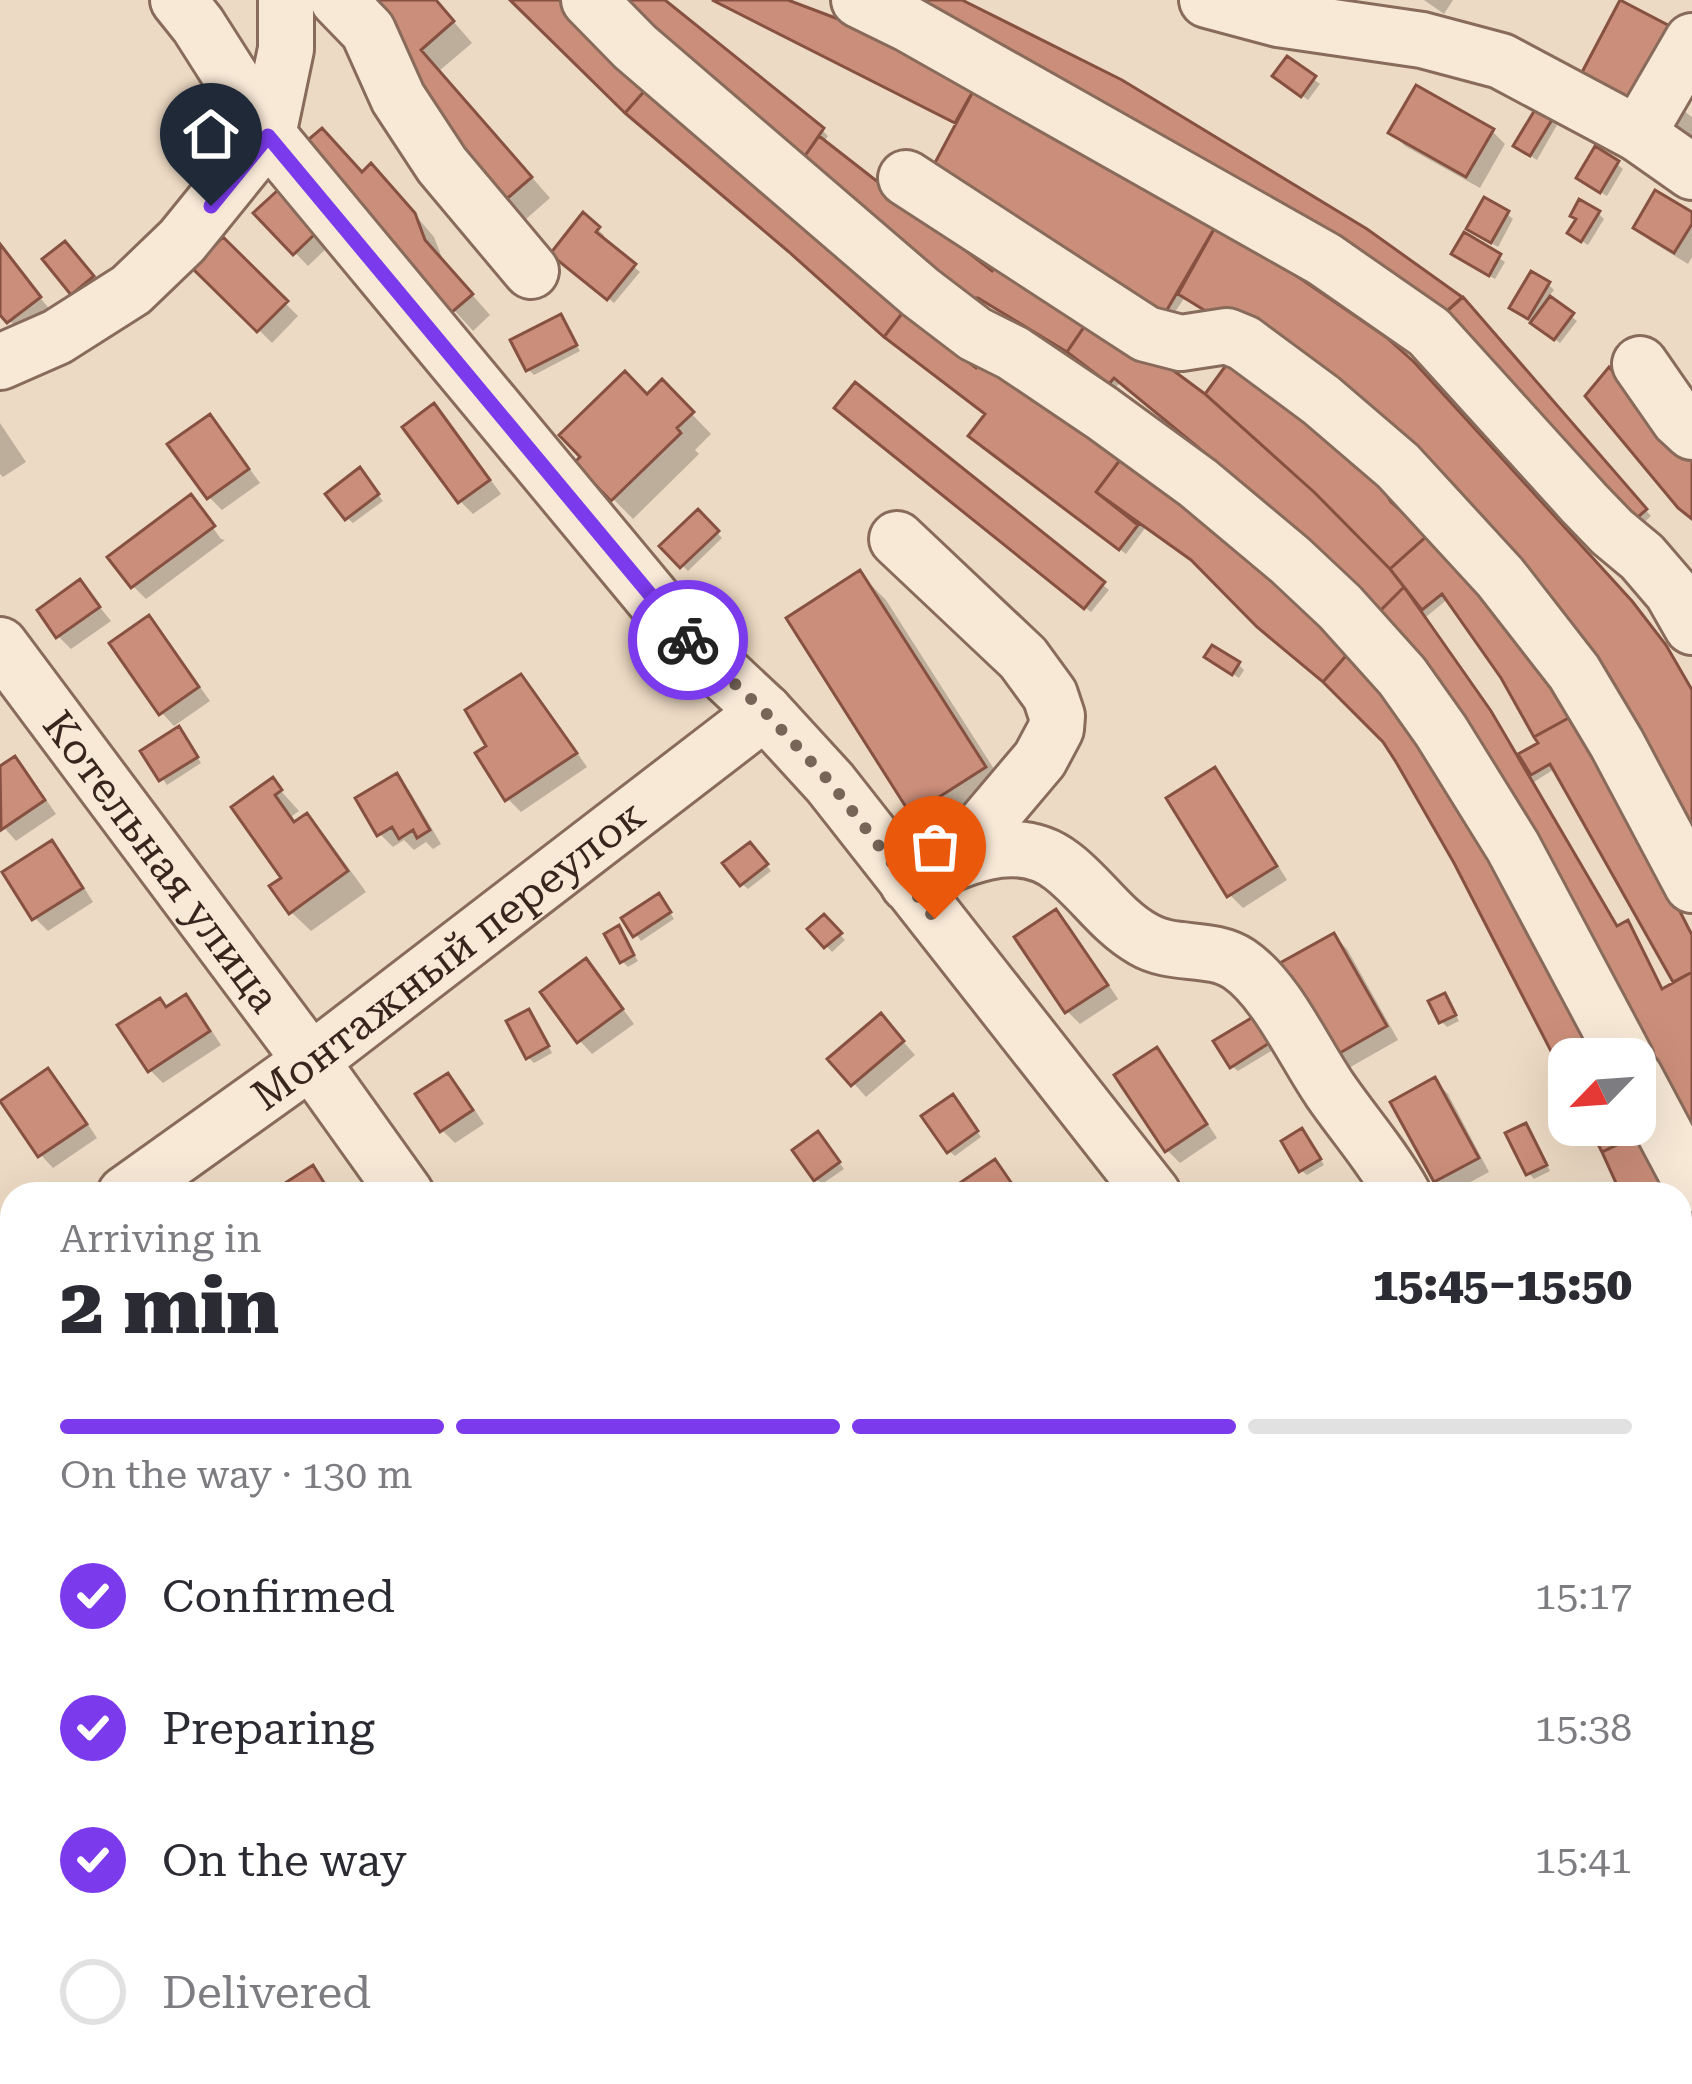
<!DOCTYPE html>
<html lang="en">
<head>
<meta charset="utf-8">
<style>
  :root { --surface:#fff; --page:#f7f7f7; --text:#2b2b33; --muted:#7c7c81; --line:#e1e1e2; --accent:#7c3aed }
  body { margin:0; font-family:"Roboto Serif",serif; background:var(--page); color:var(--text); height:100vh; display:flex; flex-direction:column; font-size:45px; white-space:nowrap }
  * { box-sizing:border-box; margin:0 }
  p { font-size:39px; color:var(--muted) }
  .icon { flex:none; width:66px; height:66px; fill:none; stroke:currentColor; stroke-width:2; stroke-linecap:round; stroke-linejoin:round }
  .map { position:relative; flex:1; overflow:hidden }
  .drawer { position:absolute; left:0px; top:1182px; width:1692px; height:903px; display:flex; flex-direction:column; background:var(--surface); border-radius:36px 36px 0 0; box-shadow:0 12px 48px #0002 }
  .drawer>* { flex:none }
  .needle { width:78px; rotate:245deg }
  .tools { position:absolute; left:1548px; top:1038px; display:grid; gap:24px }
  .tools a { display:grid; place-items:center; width:108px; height:108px; border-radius:24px; background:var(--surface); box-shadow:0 12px 48px #0002; font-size:60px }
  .pin { position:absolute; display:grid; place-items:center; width:102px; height:102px; color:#fff; margin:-123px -51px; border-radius:50% 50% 50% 0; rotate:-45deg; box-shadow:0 0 12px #0007 }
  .pin .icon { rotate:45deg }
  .courier { position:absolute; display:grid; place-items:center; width:120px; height:120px; margin:-60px; border:9px solid #7c3aed; border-radius:50%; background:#fff; color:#222; box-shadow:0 3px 15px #0007 }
  .overview em { font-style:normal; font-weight:800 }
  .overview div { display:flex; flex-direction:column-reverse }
  .overview { display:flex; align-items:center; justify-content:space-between; height:204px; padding:0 60px }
  h1 { font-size:78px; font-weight:800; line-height:90px }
  .bar { display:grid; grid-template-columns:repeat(4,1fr); gap:18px 12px; align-content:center; height:144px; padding:0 60px }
  .bar i { height:15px; border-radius:9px; background:var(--line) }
  .bar .on { background:var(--accent) }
  .bar p { grid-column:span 4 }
  ol { padding:0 60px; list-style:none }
  li { display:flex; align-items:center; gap:36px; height:132px }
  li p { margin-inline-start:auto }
  li .icon { padding:12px; border-radius:50%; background:var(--accent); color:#fff; stroke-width:4 }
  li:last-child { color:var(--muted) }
  li i { width:66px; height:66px; border:6px solid var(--line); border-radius:50% }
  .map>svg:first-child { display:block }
  .shadow { fill:#0003; fill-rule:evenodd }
  .building { fill:#cb8e7a; stroke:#865141; stroke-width:3 }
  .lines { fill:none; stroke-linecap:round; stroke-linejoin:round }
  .minor-casing { stroke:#886b5a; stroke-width:60 }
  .minor { stroke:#f8e9d7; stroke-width:54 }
  .done { stroke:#776558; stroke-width:12; stroke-dasharray:0 21.6 }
  .route { stroke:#7c3aed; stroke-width:15 }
  .labels { text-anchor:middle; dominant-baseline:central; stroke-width:12; stroke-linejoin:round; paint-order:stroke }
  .street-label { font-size:42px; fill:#38261e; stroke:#f5e6d3 }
</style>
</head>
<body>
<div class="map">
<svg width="1692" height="2084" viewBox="0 0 1692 2084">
  <rect width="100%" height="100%" fill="#eddac4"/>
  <path class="shadow" d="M 435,0 L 472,43 L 439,71 L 550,198 L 517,227 L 402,78 Z
    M 514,0 L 557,0 L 901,314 L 1371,674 L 1569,1059 L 1569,1081 L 1457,861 L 1386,740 L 1200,566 L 1145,528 L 1126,554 L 978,441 L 988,414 Z
    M 660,0 L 822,130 L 828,136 L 823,143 L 992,276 L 1206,398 L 1383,494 L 1647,846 L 1692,935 L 1692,1130 L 1314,544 L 1121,382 L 1116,387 L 1076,357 L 987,303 L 975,302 L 810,168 ZM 1449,598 L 1503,676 L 1542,744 L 1519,757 L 1426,617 ZM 1556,768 L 1677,984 L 1663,991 L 1633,929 L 1627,923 L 1618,928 L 1534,782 Z
    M 713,0 L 782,0 L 975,86 L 1217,225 L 1692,692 L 1314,377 L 1185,297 L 1163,330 L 958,125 Z
    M 955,0 L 1365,231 L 1461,299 L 1651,516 L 1630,535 L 1445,322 Z
    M 1424,0 L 1453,0 L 1444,14 Z
    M 1288,60 L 1320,84 L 1308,100 L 1282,81 Z
    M 1679,107 L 1692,117 L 1692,154 L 1668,138 Z
    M 1551,120 L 1557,125 L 1537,160 L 1523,151 Z
    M 1492,131 L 1505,144 L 1480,188 L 1405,146 L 1392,133 Z
    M 306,146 L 391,187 L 434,237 L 444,263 L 490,315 L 473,331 Z
    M 1617,164 L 1623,169 L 1607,196 L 1585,183 Z
    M 278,194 L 328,247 L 308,266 L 257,213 Z
    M 1598,213 L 1604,219 L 1588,245 L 1577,238 Z
    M 1507,214 L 1513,219 L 1498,247 L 1475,234 Z
    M 1692,216 L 1692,257 L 1688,264 L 1649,240 L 1637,227 Z
    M 583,217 L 604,235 L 600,239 L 640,272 L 614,303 L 559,259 Z
    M 1465,236 L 1505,262 L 1495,279 L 1460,259 Z
    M 223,241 L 298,316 L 272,343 L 197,268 Z
    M 0,248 L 51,311 L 22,334 L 0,310 Z
    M 1548,284 L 1554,290 L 1548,298 L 1577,321 L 1560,343 L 1519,313 Z
    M 560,317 L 580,351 L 534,375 L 528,369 Z
    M 662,383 L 711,434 L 695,450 L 699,454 L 633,519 L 578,463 Z
    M 855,386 L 1103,585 L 1109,590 L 1091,612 L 843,414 Z
    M 434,407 L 447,420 L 501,494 L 473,514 L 460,501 Z
    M 210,418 L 222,431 L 260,483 L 222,510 L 209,497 Z
    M 0,423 L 26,462 L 3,477 L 0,474 Z
    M 365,477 L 383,501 L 353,523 L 347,518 Z
    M 198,507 L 221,539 L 225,540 L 146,599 L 133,586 Z
    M 698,513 L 722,538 L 688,571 L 663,546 Z
    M 860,574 L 886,600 L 1010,794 L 940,839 L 913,813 Z
    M 80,583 L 111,621 L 71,649 L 58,636 Z
    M 148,619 L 161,632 L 210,701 L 174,726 L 162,713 Z
    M 1214,662 L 1238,664 L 1244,670 L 1239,678 Z
    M 521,677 L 534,690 L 587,767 L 521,812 L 508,799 L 490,747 Z
    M 184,736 L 201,763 L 167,785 L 144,752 Z
    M 15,760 L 28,773 L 56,814 L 16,841 L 0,823 L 0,770 Z
    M 1214,771 L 1227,784 L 1287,880 L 1243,908 L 1230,895 Z
    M 396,777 L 409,790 L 441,844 L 433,849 L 426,842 L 414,850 L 404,840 L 393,847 L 380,834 Z
    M 272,781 L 299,811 L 292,816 L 297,824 L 306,817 L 326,837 L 366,892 L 311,931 L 291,912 Z
    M 52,844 L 65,857 L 93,902 L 48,931 L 35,918 Z
    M 756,851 L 771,871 L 748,889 L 742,884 Z
    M 664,903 L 674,919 L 641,941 L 625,919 Z
    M 1056,913 L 1069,925 L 1118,999 L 1080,1024 L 1067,1011 Z
    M 824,918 L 845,940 L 832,952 L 811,929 Z
    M 619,929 L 638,961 L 628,967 L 622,961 Z
    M 1334,936 L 1347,949 L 1398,1040 L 1340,1073 Z
    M 586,962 L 598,975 L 634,1024 L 592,1054 L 580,1041 Z
    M 1445,996 L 1459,1021 L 1447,1027 L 1441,1021 Z
    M 185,998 L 198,1010 L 221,1045 L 163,1083 L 150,1070 L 168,1009 Z
    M 534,1018 L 552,1053 L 534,1063 L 528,1057 Z
    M 1257,1018 L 1278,1047 L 1238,1071 L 1232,1066 Z
    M 893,1030 L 915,1055 L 866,1097 L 832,1059 Z
    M 1156,1051 L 1169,1064 L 1217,1138 L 1180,1163 L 1167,1150 Z
    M 48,1072 L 61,1084 L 97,1138 L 53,1168 L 41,1155 Z
    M 448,1077 L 461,1089 L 484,1124 L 455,1143 L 442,1130 Z
    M 1435,1081 L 1448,1094 L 1489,1172 L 1450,1193 L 1437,1180 Z
    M 958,1104 L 981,1137 L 955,1156 L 949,1151 Z
    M 1526,1127 L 1531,1133 L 1550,1171 L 1534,1179 L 1529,1173 Z
    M 1308,1138 L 1324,1165 L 1307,1175 L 1301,1170 Z
    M 823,1140 L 844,1169 L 822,1184 L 816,1179 Z
    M 0,1447 L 12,1465 L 12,1480 L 0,1488 Z
    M 478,2073 L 540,2073 L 525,2084 L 462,2084 Z
    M 629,2073 L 733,2073 L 717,2084 L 636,2084 Z
    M 795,2073 L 1041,2073 L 1026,2084 L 803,2084 Z"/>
  <path class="building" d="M 354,0 L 436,0 L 454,21 L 421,50 L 532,177 L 495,209 Z
    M 510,0 L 559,0 L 596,40 L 647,88 L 625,113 Z
    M 616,0 L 665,0 L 824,128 L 800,163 Z
    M 712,0 L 788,0 L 862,28 L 977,84 L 955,123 Z
    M 894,0 L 962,0 L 1122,80 L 1367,229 L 1462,297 L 1437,320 Z
    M 1620,0 L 1683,33 L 1644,110 L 1580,76 Z
    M 1287,56 L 1316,76 L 1301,97 L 1272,76 Z
    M 977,84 L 1218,222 L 1157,327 L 930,172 Z
    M 1416,85 L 1494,129 L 1466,177 L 1388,133 Z
    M 647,88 L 903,312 L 884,337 L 789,252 L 625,113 Z
    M 1536,108 L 1553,118 L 1530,156 L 1513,146 Z
    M 322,128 L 362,172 L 371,163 L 415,213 L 425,240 L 473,294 L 451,313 L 302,145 Z
    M 819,136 L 992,271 L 999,262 L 1086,324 L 1067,352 L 978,298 L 967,298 L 800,163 Z
    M 1595,146 L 1619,161 L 1600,193 L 1576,178 Z
    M 278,190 L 317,232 L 293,255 L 253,213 Z
    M 1655,190 L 1692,212 L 1692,224 L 1674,253 L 1633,228 Z
    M 1484,197 L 1509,211 L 1491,243 L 1466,229 Z
    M 1579,199 L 1600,211 L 1581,242 L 1567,233 L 1576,219 L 1570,216 Z
    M 583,212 L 600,227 L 596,232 L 636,264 L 607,300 L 550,254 Z
    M 1218,222 L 1386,337 L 1414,362 L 1632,601 L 1666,645 L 1692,690 L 1692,839 L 1305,372 L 1178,294 Z
    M 1464,232 L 1501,254 L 1489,276 L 1451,254 Z
    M 223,237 L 288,301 L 257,332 L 192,268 Z
    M 65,241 L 94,276 L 71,295 L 42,259 Z
    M 0,244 L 41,297 L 7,323 L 0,315 Z
    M 1531,271 L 1550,282 L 1528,319 L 1509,308 Z
    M 1550,296 L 1574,313 L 1554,340 L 1530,323 Z
    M 1463,297 L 1647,509 L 1622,531 L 1438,319 Z
    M 903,312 L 976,368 L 987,353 L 1123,456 L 1096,492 L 1138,525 L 1119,550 L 968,436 L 985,414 L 884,337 Z
    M 561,314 L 577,345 L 526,371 L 510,340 Z
    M 1086,324 L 1120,331 L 1205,394 L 1315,493 L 1390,569 L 1404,587 L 1379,612 L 1305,539 L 1200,449 L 1114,378 L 1109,384 L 1067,352 Z
    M 1232,357 L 1385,492 L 1391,502 L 1428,535 L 1390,569 L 1315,493 L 1205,394 Z
    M 1609,367 L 1692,460 L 1692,519 L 1678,508 L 1585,396 Z
    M 625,371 L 647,394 L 662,379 L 694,412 L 677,428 L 681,433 L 611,501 L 574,463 L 580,457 L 559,435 Z
    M 855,382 L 1105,582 L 1084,609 L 834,408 Z
    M 434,403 L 490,480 L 458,503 L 402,427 Z
    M 210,414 L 249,469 L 207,499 L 167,444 Z
    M 1123,456 L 1229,532 L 1351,650 L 1323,682 L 1257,627 L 1191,560 L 1096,492 Z
    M 360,467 L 379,494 L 345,520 L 325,494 Z
    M 191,494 L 215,526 L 131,588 L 107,557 Z
    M 698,509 L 719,531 L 680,568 L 659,546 Z
    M 1428,535 L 1539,663 L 1574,715 L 1534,737 L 1501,678 L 1442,594 L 1422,610 L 1390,569 Z
    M 860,570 L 986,767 L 911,815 L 786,618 Z
    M 80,579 L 100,607 L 56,638 L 37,610 Z
    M 1404,587 L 1491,711 L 1617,926 L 1628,920 L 1662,989 L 1692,972 L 1692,1118 L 1684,1122 L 1379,612 Z
    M 149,615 L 199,687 L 159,715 L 109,643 Z
    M 1212,645 L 1240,662 L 1232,675 L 1204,657 Z
    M 1351,650 L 1433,749 L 1602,1059 L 1569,1059 L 1569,1086 L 1454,863 L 1396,762 L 1383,742 L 1323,682 Z
    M 521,674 L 577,753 L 505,801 L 475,753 L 486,746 L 465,710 Z
    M 1574,715 L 1642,837 L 1692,935 L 1692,972 L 1673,982 L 1550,764 L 1531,775 L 1518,754 L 1538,743 L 1534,737 Z
    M 179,726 L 198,757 L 159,781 L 140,751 Z
    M 15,756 L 45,800 L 1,830 L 0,766 Z
    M 1215,767 L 1277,866 L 1227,897 L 1166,798 Z
    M 397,773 L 430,830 L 417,838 L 413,830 L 399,839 L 392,827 L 377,836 L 355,798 Z
    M 273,777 L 282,790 L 275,795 L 294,822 L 307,813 L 348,871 L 289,914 L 269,886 L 281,878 L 231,807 Z
    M 52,840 L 83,888 L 32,920 L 2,872 Z
    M 750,842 L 768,864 L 740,886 L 722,863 Z
    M 659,893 L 671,912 L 633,937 L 621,918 Z
    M 1056,909 L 1108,985 L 1065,1013 L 1014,937 Z
    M 824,914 L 842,933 L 824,948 L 807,929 Z
    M 619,925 L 634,955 L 620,963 L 604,934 Z
    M 1334,933 L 1387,1026 L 1324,1062 L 1271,968 Z
    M 586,958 L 623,1009 L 577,1043 L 540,992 Z
    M 1445,993 L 1456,1015 L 1439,1023 L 1428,1001 Z
    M 186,994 L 210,1031 L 148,1072 L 117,1025 L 160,998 L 166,1007 Z
    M 529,1009 L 549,1046 L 526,1059 L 506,1021 Z
    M 881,1013 L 904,1041 L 851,1086 L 827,1059 Z
    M 1258,1014 L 1274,1040 L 1230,1068 L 1213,1041 Z
    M 1157,1047 L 1207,1124 L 1165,1152 L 1114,1075 Z
    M 48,1068 L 87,1124 L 38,1157 L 0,1101 Z
    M 448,1073 L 473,1110 L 440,1132 L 415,1094 Z
    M 1435,1077 L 1479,1158 L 1434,1182 L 1390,1102 Z
    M 953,1094 L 978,1131 L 947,1153 L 921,1116 Z
    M 1526,1123 L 1547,1165 L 1526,1175 L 1505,1133 Z
    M 1588,1125 L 1635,1125 L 1642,1133 L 1602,1152 Z
    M 1302,1128 L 1321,1159 L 1299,1172 L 1281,1141 Z
    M 818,1131 L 840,1162 L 814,1181 L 792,1150 Z
    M 1642,1133 L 1672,1172 L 1692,1211 L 1692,1260 L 1680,1251 L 1680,1194 L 1621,1194 L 1602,1152 Z
    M 995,1159 L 1019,1194 L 954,1194 L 951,1189 Z
    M 313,1165 L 331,1194 L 268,1194 Z
    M 1680,1323 L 1692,1350 L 1692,1511 L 1683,1515 L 1680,1508 L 1680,1460 L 1689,1455 L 1680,1434 Z
    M 1687,1521 L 1692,1528 L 1692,1603 L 1680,1585 L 1680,1525 Z
    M 1680,1734 L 1692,1754 L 1692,1830 L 1680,1811 Z
    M 12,1778 L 12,1846 L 0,1827 L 0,1785 Z
    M 194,2073 L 237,2073 L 220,2084 L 185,2084 L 183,2080 Z
    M 321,2073 L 400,2073 L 385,2084 L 305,2084 Z
    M 472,2073 L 528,2073 L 513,2084 L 457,2084 Z
    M 625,2073 L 670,2073 L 655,2084 L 633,2084 Z
    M 791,2073 L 979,2073 L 963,2084 L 799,2084 Z
    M 1604,2073 L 1662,2073 L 1669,2084 L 1611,2084 Z"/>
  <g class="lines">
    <defs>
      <g id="minor">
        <path d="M 178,0 L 198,25 L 268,135 L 684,636 L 765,712 L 830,783 L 1153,1194"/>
        <path d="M 338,0 L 368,31 L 398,98 L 442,165 L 531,271"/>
        <path d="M 589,0 L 635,47 L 920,292 L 975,334 L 1013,353 L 1102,413 L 1198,483 L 1290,560 L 1340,607 L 1402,676 L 1441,731 L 1513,847 L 1626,1059"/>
        <path d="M 859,0 L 908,24 L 1324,259 L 1429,332 L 1584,503 L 1612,532 L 1642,557 L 1672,592 L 1692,627"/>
        <path d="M 1207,0 L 1278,19 L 1422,40 L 1501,61 L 1638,134 L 1692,172"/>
        <path d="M 1638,134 L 1692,41"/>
        <path d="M 906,178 L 1146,334 L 1181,343 L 1227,336 L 1244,343 L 1321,400 L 1398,466 L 1500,577 L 1574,672 L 1617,744 L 1692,885"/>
        <path d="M 0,362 L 57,337 L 131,290 L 182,241 L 268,135 L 286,49 L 286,0"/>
        <path d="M 1640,364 L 1679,420 L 1692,432"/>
        <path d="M 897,539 L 1023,658 L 1050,695 L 1057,716 L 1056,729 L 1040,759 L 953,862"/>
        <path id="s1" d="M 0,645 L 311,1061 L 406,1194"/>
        <path d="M 908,884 C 954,861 1015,829 1062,866 C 1091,888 1111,921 1143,939 C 1173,957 1210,945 1239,964 C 1276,989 1304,1052 1330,1090 C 1354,1125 1382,1156 1403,1194"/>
        <path d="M 1635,1077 L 1692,1184"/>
        <path id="s2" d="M 125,1194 L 311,1061 L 765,712"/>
        <path d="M 1680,1273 L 1692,1296"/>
        <path d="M 0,1283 L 12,1274"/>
        <path d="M 0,1636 L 12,1653"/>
        <path d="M 1680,1858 L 1692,1875"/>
        <path d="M 252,2084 L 268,2073"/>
        <path d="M 421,2084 L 434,2073"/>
      </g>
    </defs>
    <use href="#minor" class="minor-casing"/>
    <use href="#minor" class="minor"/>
  </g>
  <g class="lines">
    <path class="done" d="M 688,640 L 765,712 L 830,782 L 935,919"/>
    <path class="route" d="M 211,206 L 268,136 L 688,640"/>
  </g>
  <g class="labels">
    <g class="street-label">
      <text stroke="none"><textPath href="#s1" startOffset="270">Котельная улица</textPath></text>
      <text stroke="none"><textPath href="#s2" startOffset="402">Монтажный переулок</textPath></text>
    </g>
  </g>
</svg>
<div class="tools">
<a><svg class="needle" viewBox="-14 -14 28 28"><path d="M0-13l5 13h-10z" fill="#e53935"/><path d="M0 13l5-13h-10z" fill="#7c7c81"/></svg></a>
</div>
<div class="pin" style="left:935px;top:919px;background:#ea580c"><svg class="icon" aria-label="bag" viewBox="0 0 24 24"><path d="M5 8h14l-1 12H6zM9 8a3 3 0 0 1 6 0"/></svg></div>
<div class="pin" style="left:211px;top:206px;background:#1f2937"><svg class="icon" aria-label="home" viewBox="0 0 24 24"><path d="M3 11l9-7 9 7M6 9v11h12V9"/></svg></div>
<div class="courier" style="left:688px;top:640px"><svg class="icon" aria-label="bike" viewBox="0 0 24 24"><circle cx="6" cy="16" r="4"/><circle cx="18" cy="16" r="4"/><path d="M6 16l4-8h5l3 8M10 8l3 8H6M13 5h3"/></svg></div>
<section class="drawer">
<div class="overview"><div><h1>2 min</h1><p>Arriving in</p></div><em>15:45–15:50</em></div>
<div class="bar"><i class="on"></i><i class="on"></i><i class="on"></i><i></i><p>On the way · 130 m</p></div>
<ol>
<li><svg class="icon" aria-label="check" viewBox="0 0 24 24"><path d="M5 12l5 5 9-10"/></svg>Confirmed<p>15:17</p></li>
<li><svg class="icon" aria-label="check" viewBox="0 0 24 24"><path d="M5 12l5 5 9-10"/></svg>Preparing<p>15:38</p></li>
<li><svg class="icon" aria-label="check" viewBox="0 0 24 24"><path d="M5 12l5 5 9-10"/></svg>On the way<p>15:41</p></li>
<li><i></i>Delivered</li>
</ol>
</section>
</div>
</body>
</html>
